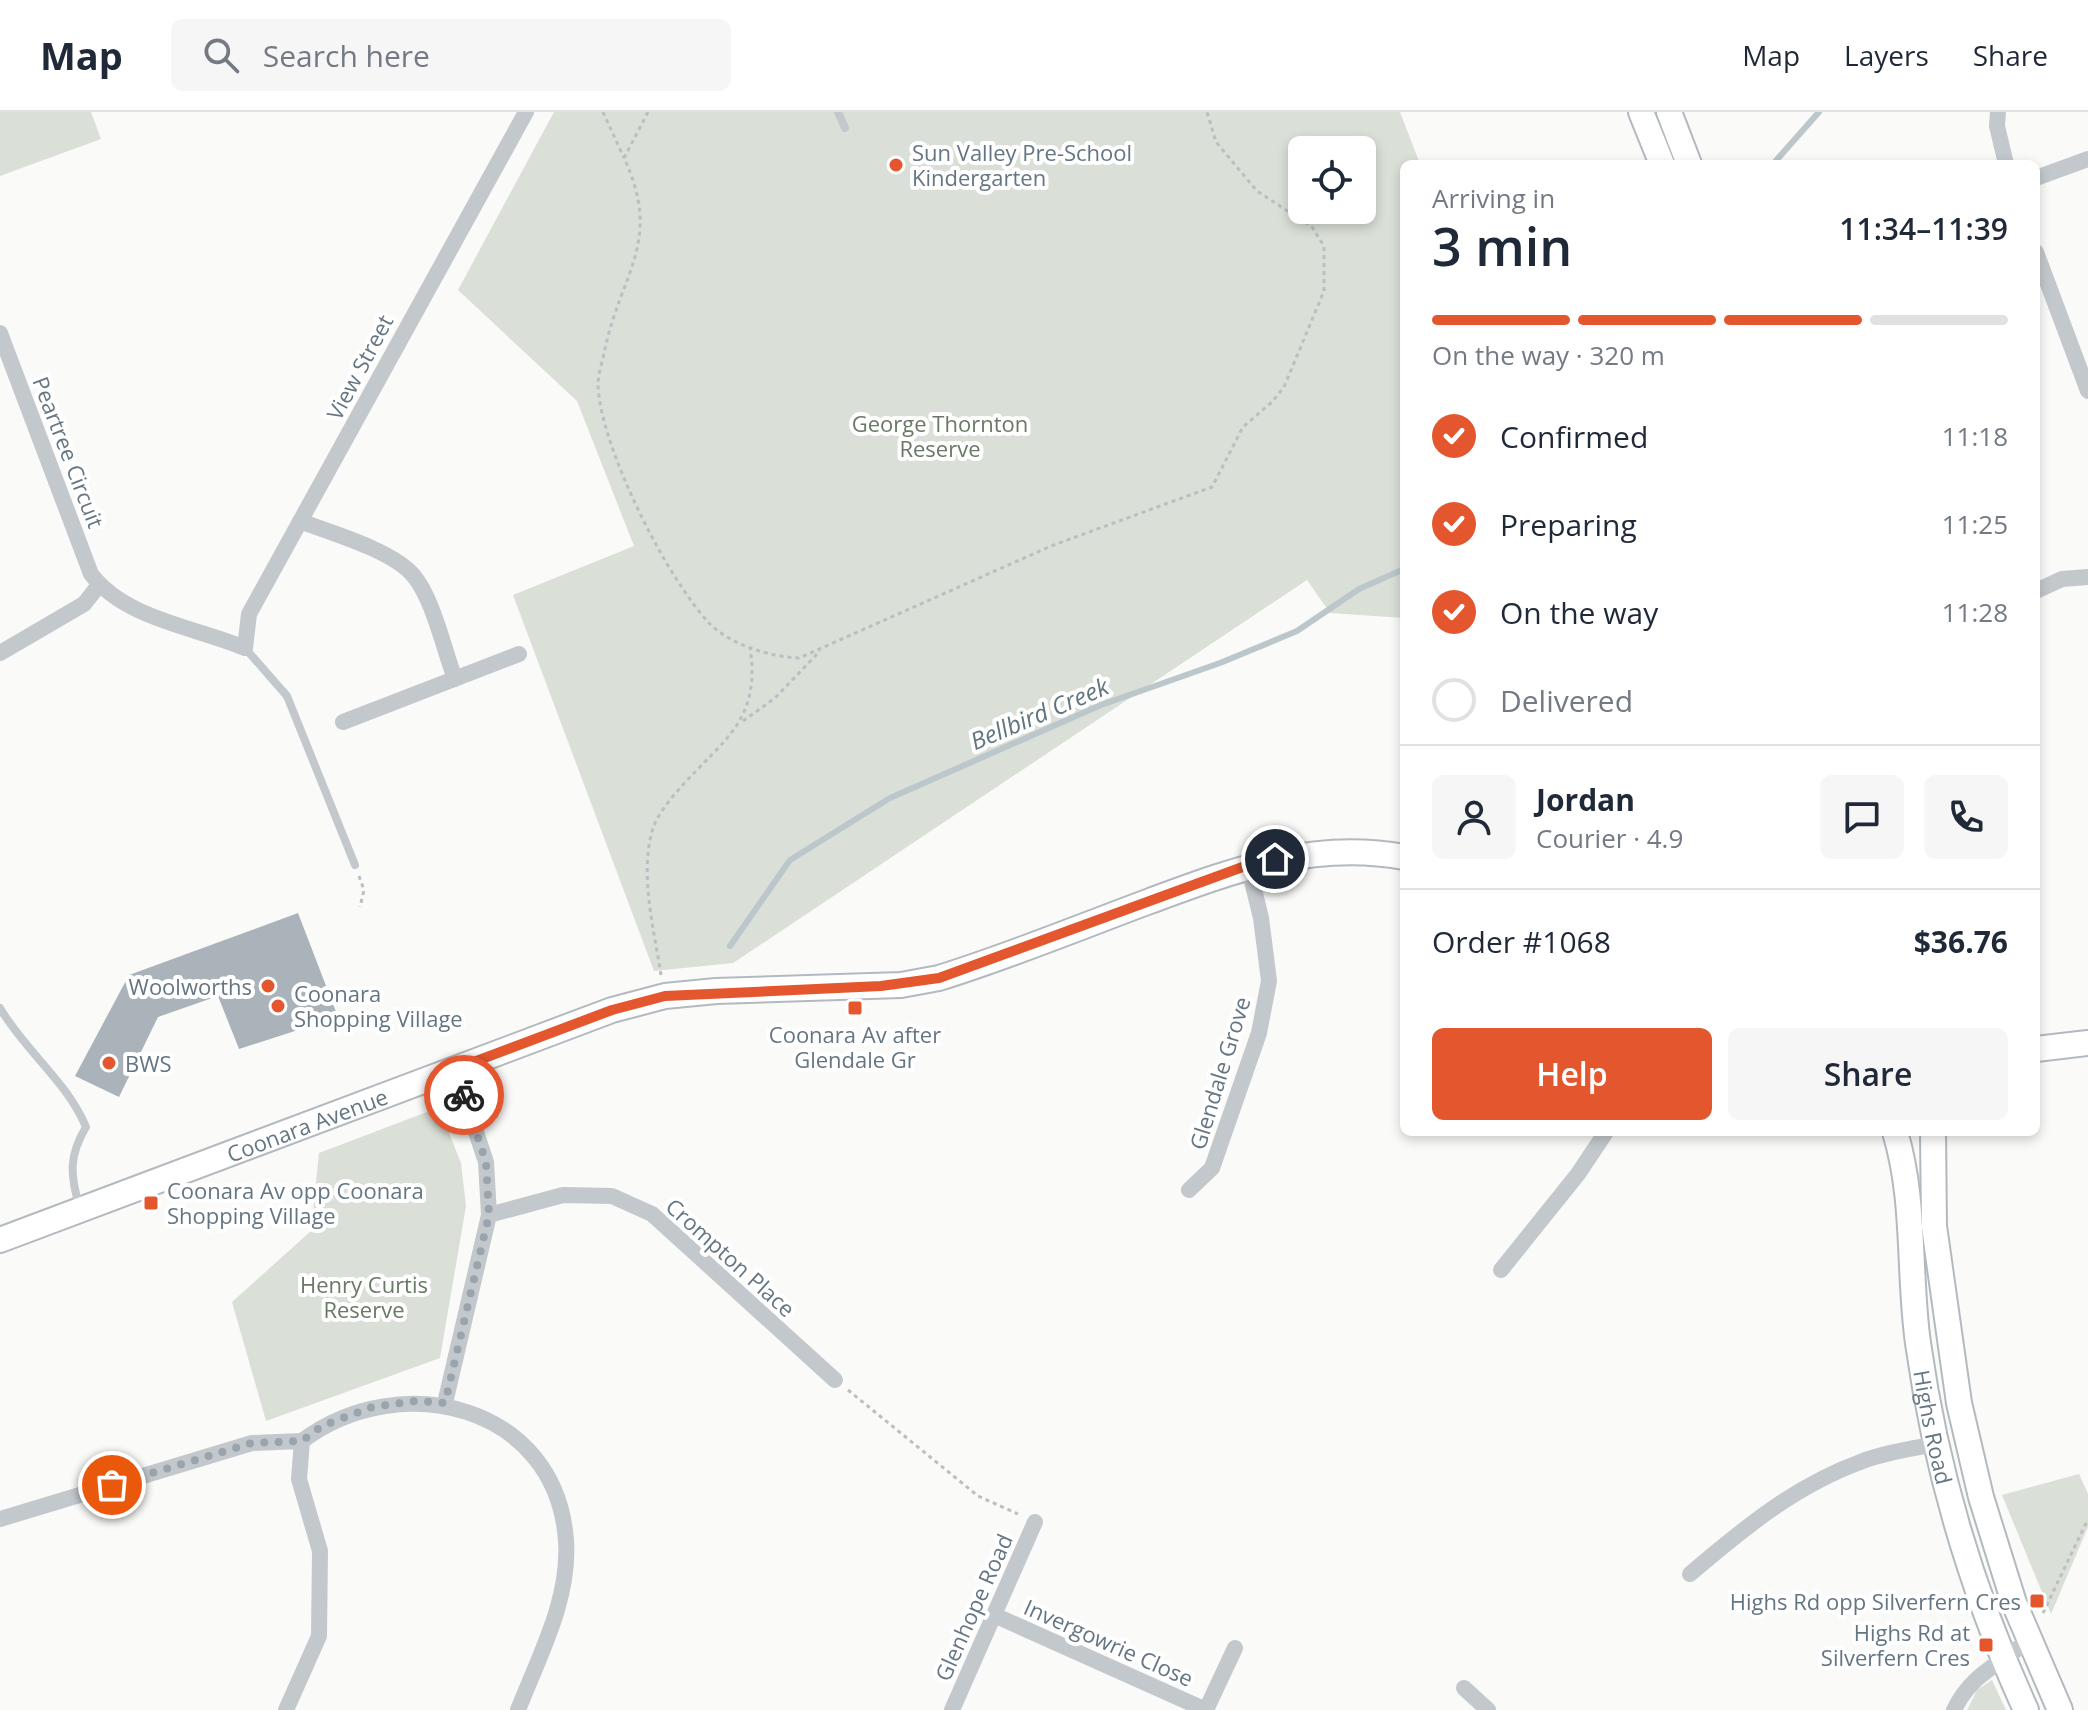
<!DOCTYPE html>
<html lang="en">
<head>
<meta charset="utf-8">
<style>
  :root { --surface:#fff; --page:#f6f6f7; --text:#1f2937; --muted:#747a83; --line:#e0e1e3; --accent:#e4572e }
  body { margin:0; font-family:"Open Sans",sans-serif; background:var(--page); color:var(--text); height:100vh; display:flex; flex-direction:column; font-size:30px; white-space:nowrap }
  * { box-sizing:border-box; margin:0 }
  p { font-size:26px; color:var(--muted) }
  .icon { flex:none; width:44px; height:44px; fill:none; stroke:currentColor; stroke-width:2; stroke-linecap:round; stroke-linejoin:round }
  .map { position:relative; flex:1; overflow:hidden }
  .details { position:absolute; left:1400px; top:48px; width:640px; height:976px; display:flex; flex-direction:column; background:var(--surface); border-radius:12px; box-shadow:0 4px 12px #0003 }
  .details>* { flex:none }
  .buttons { position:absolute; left:1288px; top:24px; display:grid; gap:16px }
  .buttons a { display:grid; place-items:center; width:88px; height:88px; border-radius:12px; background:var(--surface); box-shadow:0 4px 12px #0003; font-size:40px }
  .pin { position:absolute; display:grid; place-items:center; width:68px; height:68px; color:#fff; margin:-34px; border:4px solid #fff; border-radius:50%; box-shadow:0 2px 8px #0007 }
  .courier { position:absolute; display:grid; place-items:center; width:80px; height:80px; margin:-40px; border:6px solid #e4572e; border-radius:50%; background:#fff; color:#222; box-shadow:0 2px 10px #0007 }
  .summary em { font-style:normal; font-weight:600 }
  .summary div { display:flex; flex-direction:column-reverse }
  .summary { display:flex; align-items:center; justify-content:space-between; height:136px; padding:0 32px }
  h1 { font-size:52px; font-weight:600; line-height:60px }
  .bar { display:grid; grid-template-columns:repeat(4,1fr); gap:12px 8px; align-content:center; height:96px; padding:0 32px }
  .bar i { height:10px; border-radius:6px; background:var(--line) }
  .bar .on { background:var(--accent) }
  .bar p { grid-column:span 4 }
  .line { display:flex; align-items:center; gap:20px; padding:0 32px; border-top:2px solid var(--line) }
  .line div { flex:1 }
  .round { display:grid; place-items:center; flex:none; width:84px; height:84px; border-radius:12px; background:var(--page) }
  ol { padding:0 32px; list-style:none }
  li { display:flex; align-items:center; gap:24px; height:88px }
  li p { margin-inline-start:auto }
  li .icon { padding:8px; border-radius:50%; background:var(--accent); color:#fff; stroke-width:4 }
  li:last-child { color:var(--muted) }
  li i { width:44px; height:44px; border:4px solid var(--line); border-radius:50% }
  .action { display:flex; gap:16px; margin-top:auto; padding:16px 32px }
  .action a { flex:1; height:92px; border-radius:12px; background:var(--accent); color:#fff; font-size:32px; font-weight:600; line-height:92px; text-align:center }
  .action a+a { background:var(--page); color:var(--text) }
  header { display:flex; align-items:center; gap:48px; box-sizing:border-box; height:112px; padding:0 40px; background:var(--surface); border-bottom:2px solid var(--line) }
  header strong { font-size:38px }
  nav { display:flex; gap:44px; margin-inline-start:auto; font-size:28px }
  .search { width:560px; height:72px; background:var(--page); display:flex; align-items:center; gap:20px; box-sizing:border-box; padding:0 28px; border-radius:12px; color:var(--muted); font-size:30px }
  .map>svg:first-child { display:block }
  .green { fill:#dadfd7; fill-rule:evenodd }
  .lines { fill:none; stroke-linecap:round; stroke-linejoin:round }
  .stream { stroke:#bbc7cb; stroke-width:6 }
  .building { fill:#aab3b9 }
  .secondary-casing { stroke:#b3babf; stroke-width:28 }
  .path { stroke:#bbbfc2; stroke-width:3; stroke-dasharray:4 4; stroke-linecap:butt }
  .lane { stroke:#c3c8cc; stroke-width:8 }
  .street { stroke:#c3c8cc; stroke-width:16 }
  .secondary { stroke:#fff; stroke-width:24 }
  .done { stroke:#99a4ac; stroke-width:8; stroke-dasharray:0 14.4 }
  .route { stroke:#e4572e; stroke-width:10 }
  .poi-dot { fill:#e4572e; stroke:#fff; stroke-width:3 }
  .labels { text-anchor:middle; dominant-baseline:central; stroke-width:8; stroke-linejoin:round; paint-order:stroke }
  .poi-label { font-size:22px; fill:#657683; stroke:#fff; text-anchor:start }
  .street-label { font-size:22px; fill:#657683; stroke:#fff }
  .park-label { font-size:22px; fill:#687a64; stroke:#fff }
  .water-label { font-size:24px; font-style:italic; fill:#60757c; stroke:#fff }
</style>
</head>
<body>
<header>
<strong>Map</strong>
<div class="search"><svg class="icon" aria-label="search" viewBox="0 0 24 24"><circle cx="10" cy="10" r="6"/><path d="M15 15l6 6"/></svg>Search here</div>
<nav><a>Map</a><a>Layers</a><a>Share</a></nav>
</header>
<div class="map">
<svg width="2088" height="1598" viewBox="0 0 2088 1598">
  <rect width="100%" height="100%" fill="#fafaf8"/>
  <path class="green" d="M 0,0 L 91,0 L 101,27 L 0,64 Z
    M 554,0 L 1400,0 L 1420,52 L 1404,52 L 1404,506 L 1330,501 L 1307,468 L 733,851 L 654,859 L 513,483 L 634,434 L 577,289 L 458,178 ZM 1302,38 L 1362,38 L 1362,98 L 1302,98 Z
    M 427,1000 L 443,1006 L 461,1051 L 466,1094 L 440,1246 L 266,1309 L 232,1190 L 311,1119 L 319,1041 Z
    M 2079,1362 L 2088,1382 L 2088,1415 L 2051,1502 L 2002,1383 Z
    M 1992,1568 L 2006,1598 L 1967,1598 L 1977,1578 Z"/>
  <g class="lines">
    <path class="stream" d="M 1773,52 L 1819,0
      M 730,834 L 790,748 L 890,686 L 1101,593 L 1220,551 L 1297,519 L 1359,477 L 1404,457"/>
  </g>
  <path class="building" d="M 298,801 L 338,905 L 239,937 L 218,884 L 158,905 L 119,985 L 75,964 L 129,863 Z"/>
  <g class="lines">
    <defs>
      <g id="secondary">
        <path d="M 1641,0 L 1662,52"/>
        <path d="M 1669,0 L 1689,52"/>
        <path d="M 2036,937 L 2088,931"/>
        <path id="s1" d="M 1895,1020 C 1916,1089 1908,1160 1918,1231 C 1936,1360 1972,1480 2026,1598"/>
        <path d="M 1933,1020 L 1934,1114 L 1959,1291 L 1981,1385 L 2014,1491 L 2060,1598"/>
        <path id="s2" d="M 0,1128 L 612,898 L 665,884 L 716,879 L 901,873 L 939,866 C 1010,844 1080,815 1150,789 C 1234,758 1313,728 1404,745"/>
      </g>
    </defs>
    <use href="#secondary" class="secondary-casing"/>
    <path class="path" d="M 603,0 L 624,46
      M 648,0 L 624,46 C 663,129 621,161 605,237 C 603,248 598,261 598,273 C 600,334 667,467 710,512 C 731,533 771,545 799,546 L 1051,434 L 1212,375 L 1243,315 L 1272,290 L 1284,275 L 1324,179 L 1324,134 L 1312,115 L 1257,79 L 1216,30 L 1207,0
      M 743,609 L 775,586 L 820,539
      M 359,764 L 364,778 L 360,795
      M 661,863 C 654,817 639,761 653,716 C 658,702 671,686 681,675 C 725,626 761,608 750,535
      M 848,1278 L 978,1384 L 1018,1402
      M 2043,1501 L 2088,1407"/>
    <path class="lane" d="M 838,0 L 845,16
      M 245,536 L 287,584 L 355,753
      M 0,896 C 25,939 66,968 86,1015 C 69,1043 70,1063 79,1093"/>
    <path class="street" d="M 1998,0 L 1997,14 L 2006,52
      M 2036,66 L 2088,47
      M 2036,140 L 2088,279
      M 0,221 L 91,462 C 125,507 195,515 245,536 L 249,502 L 526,0
      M 300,409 C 331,421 392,438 413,463 C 433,486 444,538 455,567
      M 2036,479 L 2062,467 L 2088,465
      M 0,541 L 84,492 L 99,473
      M 343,610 L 519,542
      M 1189,1078 L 1212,1056 L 1259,921 L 1269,869 L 1261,806 L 1248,753
      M 489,1103 L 563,1083 L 612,1084 L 652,1102 L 835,1268
      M 1501,1158 L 1578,1062 L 1606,1020
      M 445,1291 L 489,1103 L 486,1050 L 455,957
      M 0,1407 L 252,1331 L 302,1329
      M 1690,1462 C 1744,1416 1796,1373 1863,1349 C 1886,1340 1912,1337 1935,1332
      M 994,1503 L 1206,1598 L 1235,1536
      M 1464,1576 L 1488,1598
      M 286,1598 L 319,1524 L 320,1439 L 299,1367 L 302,1329 C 400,1255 557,1293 566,1429 C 570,1488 539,1544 518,1598
      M 952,1598 L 1035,1410
      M 1954,1598 C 1972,1561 1999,1553 2029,1528"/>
    <use href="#secondary" class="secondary"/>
  </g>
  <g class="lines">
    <path class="done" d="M 112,1373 L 252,1331 L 302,1329 L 322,1314 L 372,1295 L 416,1289 L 445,1291 L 489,1103 L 486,1050 L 464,983"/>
    <path class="route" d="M 464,983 L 455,957 L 612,898 L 665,884 L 881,874 L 939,866 L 1248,753 L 1275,747"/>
  </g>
  <g class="poi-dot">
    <circle cx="896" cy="53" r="8"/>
    <circle cx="268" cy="874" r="8"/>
    <circle cx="278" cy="894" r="8"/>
    <rect x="847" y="888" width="16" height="16" rx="4"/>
    <circle cx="109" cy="951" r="8"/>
    <rect x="143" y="1083" width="16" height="16" rx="4"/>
    <rect x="2029" y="1481" width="16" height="16" rx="4"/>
    <rect x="1978" y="1525" width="16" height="16" rx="4"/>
  </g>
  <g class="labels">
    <g class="poi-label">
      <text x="912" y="40">Sun Valley Pre-School<tspan x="912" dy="25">Kindergarten</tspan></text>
      <text x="252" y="874" text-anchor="end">Woolworths</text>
      <text x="294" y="881">Coonara<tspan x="294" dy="25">Shopping Village</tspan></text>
      <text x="855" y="922" text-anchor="middle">Coonara Av after<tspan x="855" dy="25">Glendale Gr</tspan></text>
      <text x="125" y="951">BWS</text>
      <text x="167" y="1078">Coonara Av opp Coonara<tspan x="167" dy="25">Shopping Village</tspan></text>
      <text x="2021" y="1489" text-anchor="end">Highs Rd opp Silverfern Cres</text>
      <text x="1970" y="1520" text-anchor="end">Highs Rd at<tspan x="1970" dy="25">Silverfern Cres</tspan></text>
    </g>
    <g class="street-label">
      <text transform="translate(359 255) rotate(-62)">View Street</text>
      <text transform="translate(69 340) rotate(69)">Peartree Circuit</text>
      <text transform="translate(1219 961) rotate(-73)">Glendale Grove</text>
      <text stroke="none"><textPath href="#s2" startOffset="328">Coonara Avenue</textPath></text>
      <text transform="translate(731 1145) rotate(42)">Crompton Place</text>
      <text stroke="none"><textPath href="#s1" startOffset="298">Highs Road</textPath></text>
      <text transform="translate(973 1495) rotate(-66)">Glenhope Road</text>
      <text transform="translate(1109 1530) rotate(24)">Invergowrie Close</text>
    </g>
    <g class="park-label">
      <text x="940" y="311">George Thornton<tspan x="940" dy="25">Reserve</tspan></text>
      <text x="364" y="1172">Henry Curtis<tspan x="364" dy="25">Reserve</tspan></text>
    </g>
    <g class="water-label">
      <text transform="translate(1039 601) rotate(-23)">Bellbird Creek</text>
    </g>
  </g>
</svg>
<div class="buttons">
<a><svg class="icon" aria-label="locate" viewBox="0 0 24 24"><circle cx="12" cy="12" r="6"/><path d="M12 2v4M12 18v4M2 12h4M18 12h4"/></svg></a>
</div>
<div class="pin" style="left:112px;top:1373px;background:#ea580c"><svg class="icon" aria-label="bag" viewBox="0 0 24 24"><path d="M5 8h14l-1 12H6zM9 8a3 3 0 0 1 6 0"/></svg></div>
<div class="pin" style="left:1275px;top:747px;background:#1f2937"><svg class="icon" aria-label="home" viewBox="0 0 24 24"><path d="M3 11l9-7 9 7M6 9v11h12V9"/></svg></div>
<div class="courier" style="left:464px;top:983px"><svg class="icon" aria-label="bike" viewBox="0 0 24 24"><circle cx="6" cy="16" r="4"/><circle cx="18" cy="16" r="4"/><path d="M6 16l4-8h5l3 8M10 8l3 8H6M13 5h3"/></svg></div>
<section class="details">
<div class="summary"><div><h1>3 min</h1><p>Arriving in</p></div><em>11:34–11:39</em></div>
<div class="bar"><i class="on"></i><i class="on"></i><i class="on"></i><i></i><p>On the way · 320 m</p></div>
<ol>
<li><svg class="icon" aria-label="check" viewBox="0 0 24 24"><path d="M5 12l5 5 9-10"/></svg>Confirmed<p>11:18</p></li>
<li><svg class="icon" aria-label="check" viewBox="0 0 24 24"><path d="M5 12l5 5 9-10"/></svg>Preparing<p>11:25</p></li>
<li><svg class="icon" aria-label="check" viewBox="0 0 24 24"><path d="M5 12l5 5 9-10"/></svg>On the way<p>11:28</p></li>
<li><i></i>Delivered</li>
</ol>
<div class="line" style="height:144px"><a class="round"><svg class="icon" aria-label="person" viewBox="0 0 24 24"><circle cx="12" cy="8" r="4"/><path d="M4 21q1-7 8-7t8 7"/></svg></a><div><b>Jordan</b><p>Courier · 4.9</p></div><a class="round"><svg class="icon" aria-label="chat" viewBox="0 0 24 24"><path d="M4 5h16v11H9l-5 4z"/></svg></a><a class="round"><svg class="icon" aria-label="phone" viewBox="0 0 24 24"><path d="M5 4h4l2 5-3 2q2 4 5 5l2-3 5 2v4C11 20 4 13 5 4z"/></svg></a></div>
<div class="line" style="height:104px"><div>Order #1068</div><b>$36.76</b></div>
<div class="action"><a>Help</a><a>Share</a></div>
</section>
</div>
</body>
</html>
